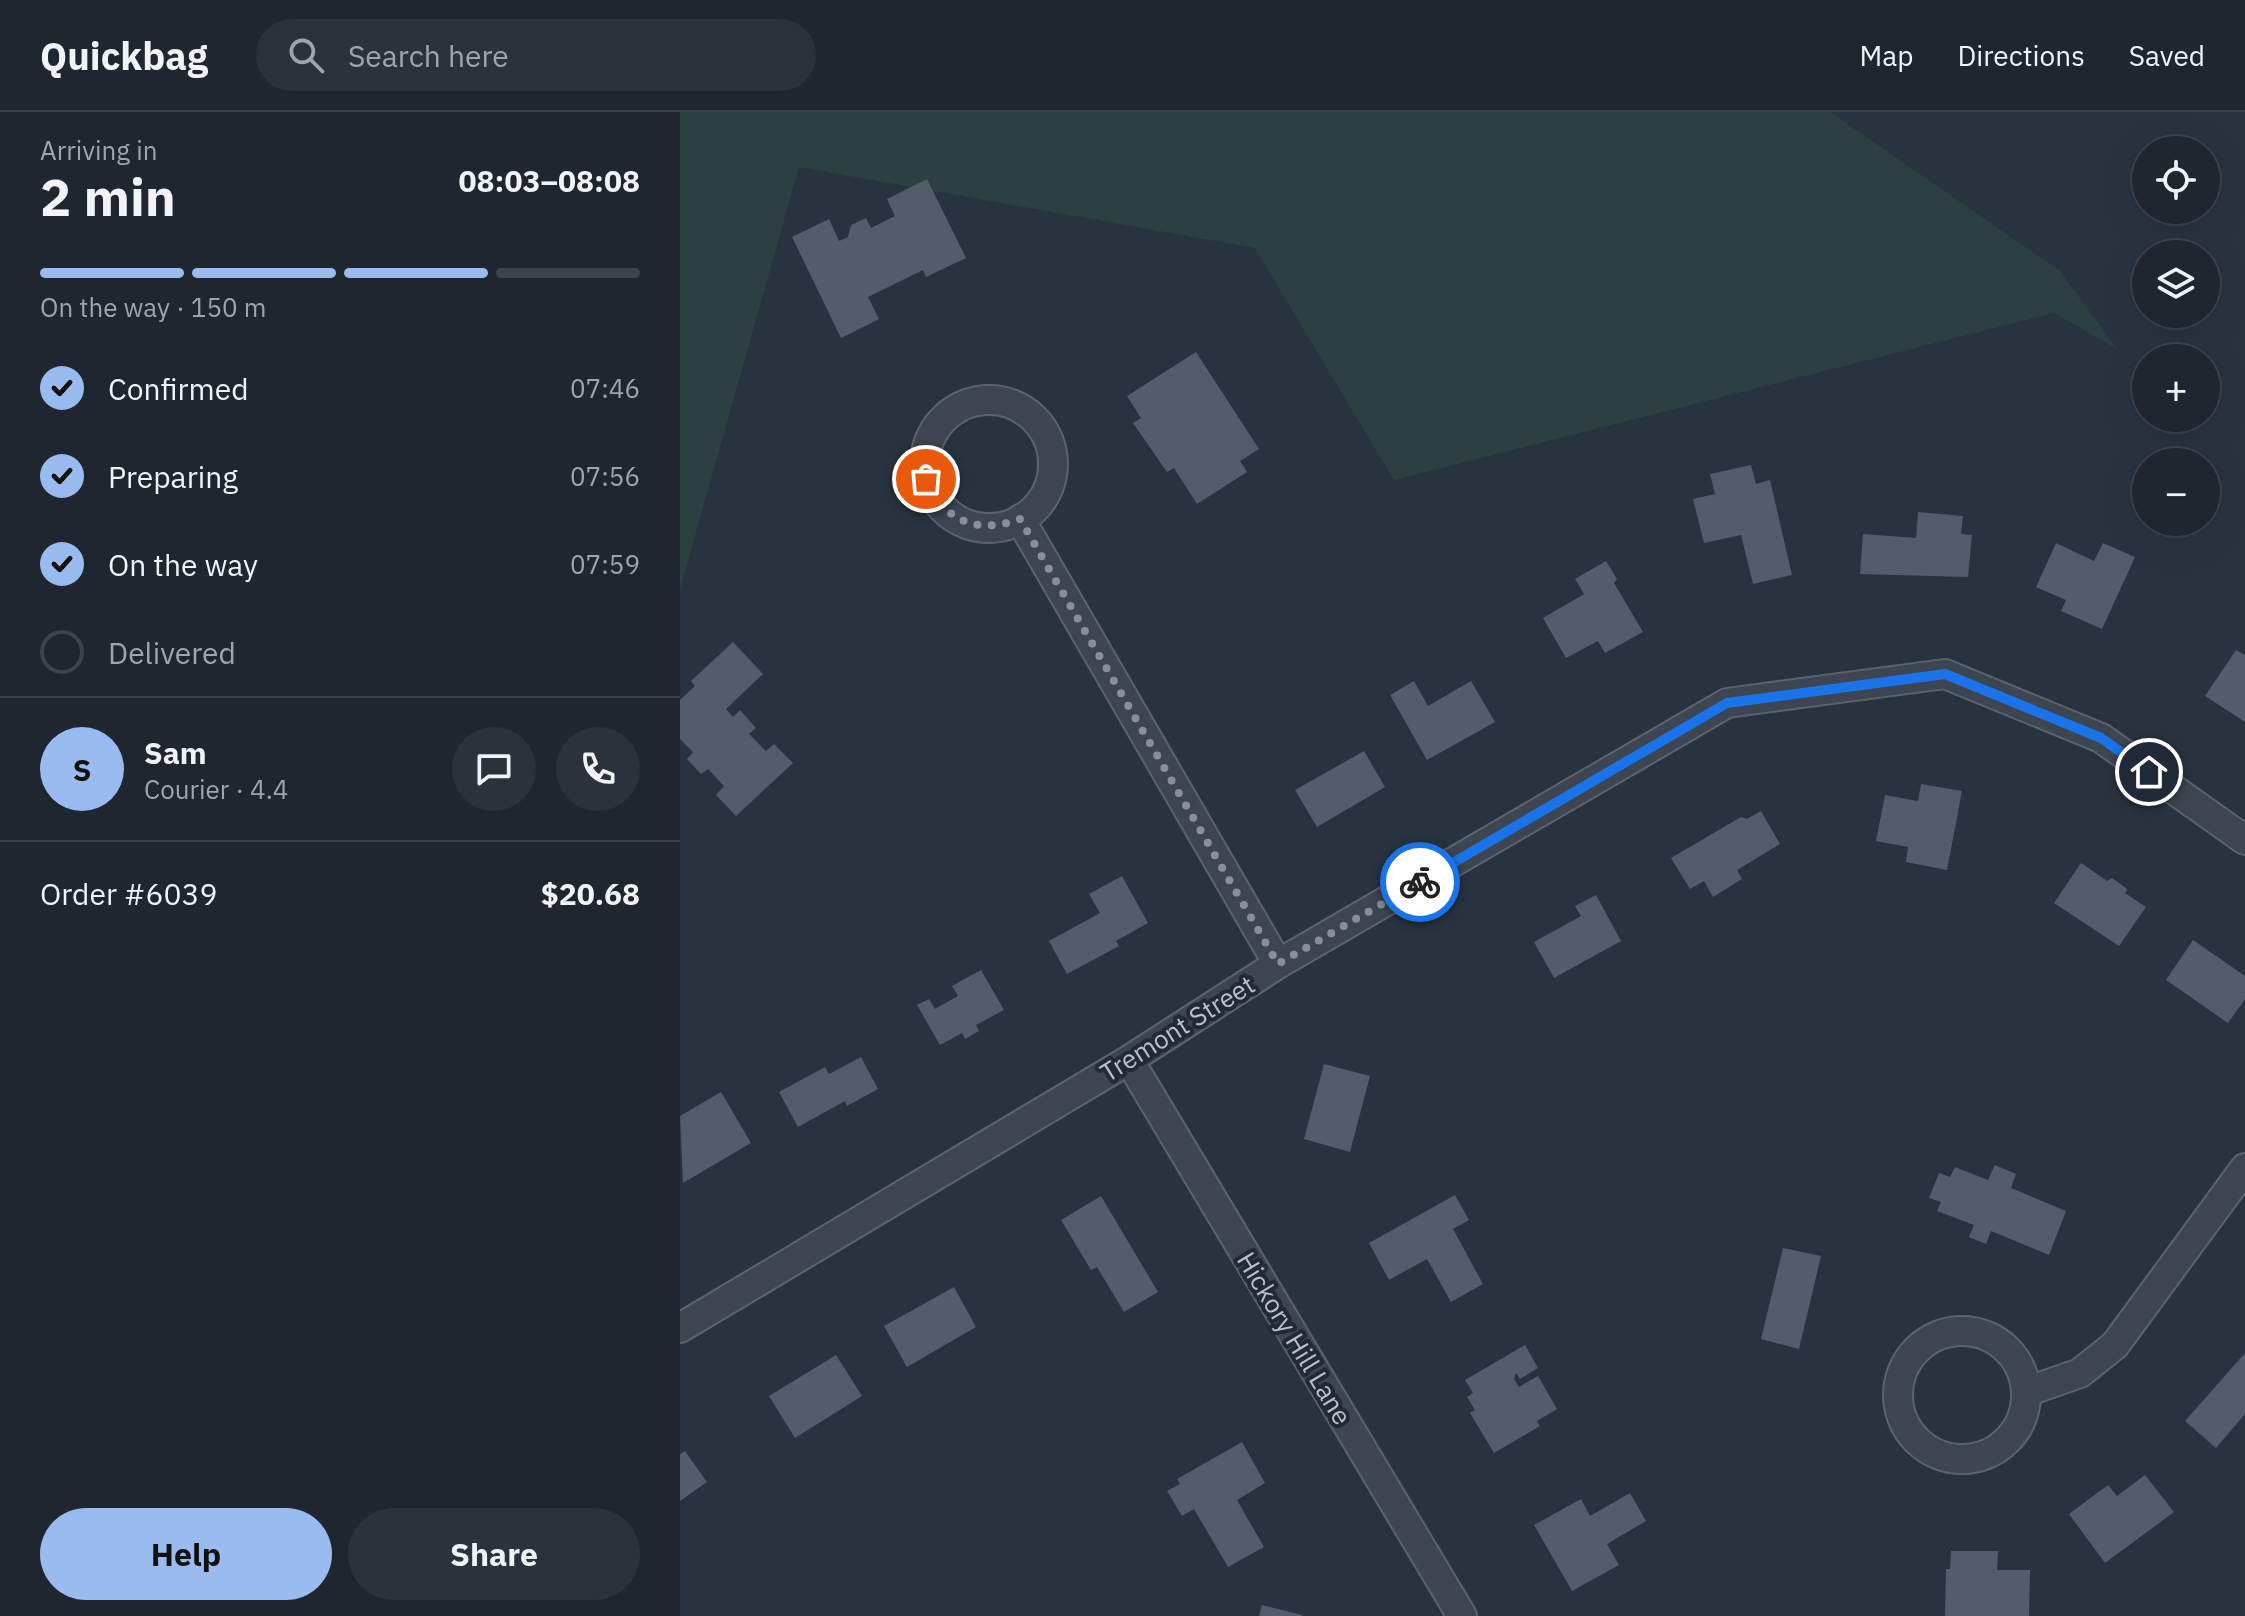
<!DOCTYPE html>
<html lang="en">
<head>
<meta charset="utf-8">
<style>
  :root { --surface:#1f2630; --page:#2c323c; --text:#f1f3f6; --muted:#a1a5ab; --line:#3c434c; --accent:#99bbef }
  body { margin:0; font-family:"IBM Plex Sans",sans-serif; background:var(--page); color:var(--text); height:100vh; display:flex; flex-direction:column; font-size:30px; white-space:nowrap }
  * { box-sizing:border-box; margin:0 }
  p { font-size:26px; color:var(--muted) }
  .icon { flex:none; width:44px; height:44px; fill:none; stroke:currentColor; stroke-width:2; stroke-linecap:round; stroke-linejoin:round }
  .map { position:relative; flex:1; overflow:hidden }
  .sheet { display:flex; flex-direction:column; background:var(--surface); width:680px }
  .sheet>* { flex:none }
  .tools { position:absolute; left:1452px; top:24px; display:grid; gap:16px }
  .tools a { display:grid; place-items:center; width:88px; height:88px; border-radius:50%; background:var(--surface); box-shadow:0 8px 32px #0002,0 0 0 2px var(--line); font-size:40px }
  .pin { position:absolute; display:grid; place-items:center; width:68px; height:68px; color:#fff; margin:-34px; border:4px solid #fff; border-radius:50%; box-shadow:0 2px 8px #0007 }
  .courier { position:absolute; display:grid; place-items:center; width:80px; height:80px; margin:-40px; border:6px solid #1a73e8; border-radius:50%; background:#fff; color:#222; box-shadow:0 2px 10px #0007 }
  .summary em { font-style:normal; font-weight:700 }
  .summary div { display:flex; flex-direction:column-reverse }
  .summary { display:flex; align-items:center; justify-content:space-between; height:136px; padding:0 40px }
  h1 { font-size:52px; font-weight:700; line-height:60px }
  .bar { display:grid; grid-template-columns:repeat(4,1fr); gap:12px 8px; align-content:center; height:96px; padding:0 40px }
  .bar i { height:10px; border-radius:6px; background:var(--line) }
  .bar .active { background:var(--accent) }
  .bar p { grid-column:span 4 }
  .line { display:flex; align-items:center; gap:20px; padding:0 40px; border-top:2px solid var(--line) }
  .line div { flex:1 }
  .round { display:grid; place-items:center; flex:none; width:84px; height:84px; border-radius:42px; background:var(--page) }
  ol { padding:0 40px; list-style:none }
  li { display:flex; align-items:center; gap:24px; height:88px }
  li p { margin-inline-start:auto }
  li .icon { padding:8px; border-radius:50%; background:var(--accent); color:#111; stroke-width:4 }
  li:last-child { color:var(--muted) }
  li i { width:44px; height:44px; border:4px solid var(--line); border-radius:50% }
  .action { display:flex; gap:16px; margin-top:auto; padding:16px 40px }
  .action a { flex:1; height:92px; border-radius:48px; background:var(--accent); color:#111; font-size:32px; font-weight:700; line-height:92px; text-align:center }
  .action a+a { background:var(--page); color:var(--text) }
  header { display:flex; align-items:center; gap:48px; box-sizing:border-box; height:112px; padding:0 40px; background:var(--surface); border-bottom:2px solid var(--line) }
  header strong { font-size:38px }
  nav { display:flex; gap:44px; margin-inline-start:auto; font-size:28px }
  .search { width:560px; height:72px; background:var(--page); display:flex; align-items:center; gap:20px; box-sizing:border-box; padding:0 28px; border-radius:44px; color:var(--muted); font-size:30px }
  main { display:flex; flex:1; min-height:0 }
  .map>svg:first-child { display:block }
  .green { fill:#2c4042 }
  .building { fill:#525c6a }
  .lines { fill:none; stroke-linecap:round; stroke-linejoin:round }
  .street-casing { stroke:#5b636d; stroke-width:32 }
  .street { stroke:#3d4550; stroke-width:28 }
  .done { stroke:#878f9a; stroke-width:8; stroke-dasharray:0 14.4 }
  .route { stroke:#1a73e8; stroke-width:10 }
  .labels { text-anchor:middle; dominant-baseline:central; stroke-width:8; stroke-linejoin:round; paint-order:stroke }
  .street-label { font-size:26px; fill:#bac0ca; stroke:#212a35 }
</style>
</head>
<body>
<header>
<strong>Quickbag</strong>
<div class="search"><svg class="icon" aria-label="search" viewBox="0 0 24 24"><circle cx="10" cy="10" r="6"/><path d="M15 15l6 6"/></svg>Search here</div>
<nav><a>Map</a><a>Directions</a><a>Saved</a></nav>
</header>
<main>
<section class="sheet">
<div class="summary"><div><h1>2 min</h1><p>Arriving in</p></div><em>08:03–08:08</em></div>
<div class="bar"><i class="active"></i><i class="active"></i><i class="active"></i><i></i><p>On the way · 150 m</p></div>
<ol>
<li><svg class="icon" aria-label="check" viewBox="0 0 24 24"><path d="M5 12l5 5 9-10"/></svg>Confirmed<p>07:46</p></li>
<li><svg class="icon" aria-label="check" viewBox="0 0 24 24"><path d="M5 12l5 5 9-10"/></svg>Preparing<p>07:56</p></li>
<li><svg class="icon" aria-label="check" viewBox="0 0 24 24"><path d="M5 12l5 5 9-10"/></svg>On the way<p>07:59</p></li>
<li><i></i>Delivered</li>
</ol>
<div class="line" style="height:144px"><b class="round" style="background:var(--accent);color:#111">S</b><div><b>Sam</b><p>Courier · 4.4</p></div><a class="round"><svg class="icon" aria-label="chat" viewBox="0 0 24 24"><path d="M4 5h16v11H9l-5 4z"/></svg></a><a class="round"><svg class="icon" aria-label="phone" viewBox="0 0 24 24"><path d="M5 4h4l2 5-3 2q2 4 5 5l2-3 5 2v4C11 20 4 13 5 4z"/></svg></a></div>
<div class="line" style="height:104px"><div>Order #6039</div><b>$20.68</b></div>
<div class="action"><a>Help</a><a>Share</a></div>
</section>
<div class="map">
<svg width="1565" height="1504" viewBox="0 0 1565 1504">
  <rect width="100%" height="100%" fill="#293340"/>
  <path class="green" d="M 0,0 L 1150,0 L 1380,159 L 1437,237 L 1374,201 L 714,368 L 575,136 L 119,55 L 0,477 Z"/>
  <path class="building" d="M 247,67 L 286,146 L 246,165 L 243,158 L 188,185 L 199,207 L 161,226 L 112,125 L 149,107 L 159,129 L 168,125 L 171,113 L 186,106 L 191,116 L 215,104 L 207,87 Z
    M 516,240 L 579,337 L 560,349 L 567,360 L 517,392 L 494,356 L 487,360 L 453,311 L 461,306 L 447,284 Z
    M 1071,353 L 1076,372 L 1090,368 L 1112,463 L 1073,472 L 1061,423 L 1024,431 L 1013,387 L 1035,382 L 1030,362 Z
    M 1238,400 L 1283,404 L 1281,422 L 1292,423 L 1288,465 L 1180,462 L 1183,422 L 1236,426 Z
    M 1376,431 L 1414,449 L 1423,431 L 1455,445 L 1422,517 L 1381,499 L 1386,488 L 1356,475 Z
    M 926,449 L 937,467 L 934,471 L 963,520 L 925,541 L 918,529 L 886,546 L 863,506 L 904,482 L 895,467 Z
    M 53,530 L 83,562 L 46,597 L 53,605 L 60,598 L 76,616 L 69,622 L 86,639 L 94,632 L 113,651 L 56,704 L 36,683 L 44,674 L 28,657 L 21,662 L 7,647 L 13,640 L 0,627 L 0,588 L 15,574 L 11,569 Z
    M 1556,538 L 1565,543 L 1565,610 L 1525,584 Z
    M 734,569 L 748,594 L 791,569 L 815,610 L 747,648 L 710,583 Z
    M 684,639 L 705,675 L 637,715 L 615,678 Z
    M 1241,672 L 1282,679 L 1267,758 L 1226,750 L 1228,735 L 1196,729 L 1205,683 L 1238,689 Z
    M 1081,699 L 1100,732 L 1057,758 L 1062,767 L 1033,785 L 1024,769 L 1010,777 L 991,746 L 1061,705 L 1067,707 Z
    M 1401,751 L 1427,769 L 1432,766 L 1447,777 L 1445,781 L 1466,795 L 1439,834 L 1374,791 Z
    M 442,764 L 468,811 L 436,829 L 439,834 L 387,862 L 369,829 L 420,801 L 409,782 Z
    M 916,783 L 941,829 L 874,866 L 854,830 L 901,804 L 895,794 Z
    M 1513,828 L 1565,864 L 1565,887 L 1548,911 L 1486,868 Z
    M 301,858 L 324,898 L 296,913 L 299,919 L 285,927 L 282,921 L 260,933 L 237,893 L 249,887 L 255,897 L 278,884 L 272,874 Z
    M 181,945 L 198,977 L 167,994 L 165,989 L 118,1015 L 99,980 L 145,955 L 149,962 Z
    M 644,952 L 690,964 L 670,1040 L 624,1027 Z
    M 41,980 L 71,1031 L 3,1071 L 0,1004 Z
    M 1315,1053 L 1336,1062 L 1331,1076 L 1386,1099 L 1369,1143 L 1311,1119 L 1306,1132 L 1289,1125 L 1294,1113 L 1257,1099 L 1261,1090 L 1249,1086 L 1259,1061 L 1270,1065 L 1275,1055 L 1308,1068 Z
    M 775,1083 L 789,1108 L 773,1117 L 803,1172 L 771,1190 L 747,1147 L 709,1168 L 689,1131 Z
    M 421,1084 L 478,1180 L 444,1200 L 417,1155 L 411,1158 L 381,1108 Z
    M 1103,1136 L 1141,1144 L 1119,1237 L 1081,1227 Z
    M 274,1175 L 296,1215 L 227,1255 L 204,1214 Z
    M 845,1233 L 858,1256 L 840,1267 L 836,1261 L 834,1267 L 839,1275 L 858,1264 L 877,1297 L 857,1309 L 860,1314 L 814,1341 L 790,1301 L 795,1298 L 787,1285 L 793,1281 L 785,1268 Z
    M 1565,1241 L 1565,1302 L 1536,1336 L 1505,1309 Z
    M 156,1243 L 182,1284 L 115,1326 L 89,1284 Z
    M 562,1330 L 585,1371 L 557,1388 L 584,1435 L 548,1455 L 514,1397 L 502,1404 L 487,1379 L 500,1372 L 497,1367 Z
    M 5,1339 L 27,1370 L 0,1389 L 0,1342 Z
    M 1465,1363 L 1494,1400 L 1425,1451 L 1389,1402 L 1428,1373 L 1437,1384 Z
    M 950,1381 L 966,1409 L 927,1432 L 939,1453 L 892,1479 L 854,1413 L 901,1387 L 910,1404 Z
    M 1271,1439 L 1318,1439 L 1317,1458 L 1350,1458 L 1349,1504 L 1265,1504 L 1266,1457 L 1270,1457 Z
    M 582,1493 L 622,1503 L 622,1504 L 579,1504 Z"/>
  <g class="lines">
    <defs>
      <path id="street" d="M245 352a64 64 0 1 1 128 0a64 64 0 1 1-128 0Z
        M 340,407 L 598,852
        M 449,948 L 782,1504
        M 0,1216 L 449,948 L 598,852 L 1047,591 L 1265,562 L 1421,626 L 1565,728
        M1218 1283a64 64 0 1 1 128 0a64 64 0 1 1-128 0Z
        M 1346,1280 L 1400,1261 L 1435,1233 L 1565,1056"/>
    </defs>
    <use href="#street" class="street-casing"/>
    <use href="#street" class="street"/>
  </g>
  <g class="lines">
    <path class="done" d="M 246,367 C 263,409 298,423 340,407 L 598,852 L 740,770"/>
    <path class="route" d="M 740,770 L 1047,591 L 1265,562 L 1421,626 L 1469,660"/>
  </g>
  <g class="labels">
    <g class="street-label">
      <text transform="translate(497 916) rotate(-32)">Tremont Street</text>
      <text transform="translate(615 1226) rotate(59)">Hickory Hill Lane</text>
    </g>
  </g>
</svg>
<div class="tools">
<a><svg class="icon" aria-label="locate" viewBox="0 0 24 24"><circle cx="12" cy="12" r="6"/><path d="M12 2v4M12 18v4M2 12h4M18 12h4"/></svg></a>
<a><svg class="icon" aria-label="layers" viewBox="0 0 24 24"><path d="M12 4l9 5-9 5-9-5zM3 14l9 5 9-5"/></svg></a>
<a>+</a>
<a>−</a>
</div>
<div class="pin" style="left:246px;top:367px;background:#ea580c"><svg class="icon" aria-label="bag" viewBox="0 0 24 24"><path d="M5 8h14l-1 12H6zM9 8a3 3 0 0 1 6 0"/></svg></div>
<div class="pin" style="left:1469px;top:660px;background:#1f2937"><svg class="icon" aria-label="home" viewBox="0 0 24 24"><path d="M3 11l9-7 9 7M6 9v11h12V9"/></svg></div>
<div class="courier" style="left:740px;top:770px"><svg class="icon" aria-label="bike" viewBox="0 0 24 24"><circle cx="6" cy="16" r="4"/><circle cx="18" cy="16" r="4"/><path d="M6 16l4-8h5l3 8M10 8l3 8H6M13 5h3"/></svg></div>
</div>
</main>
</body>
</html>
